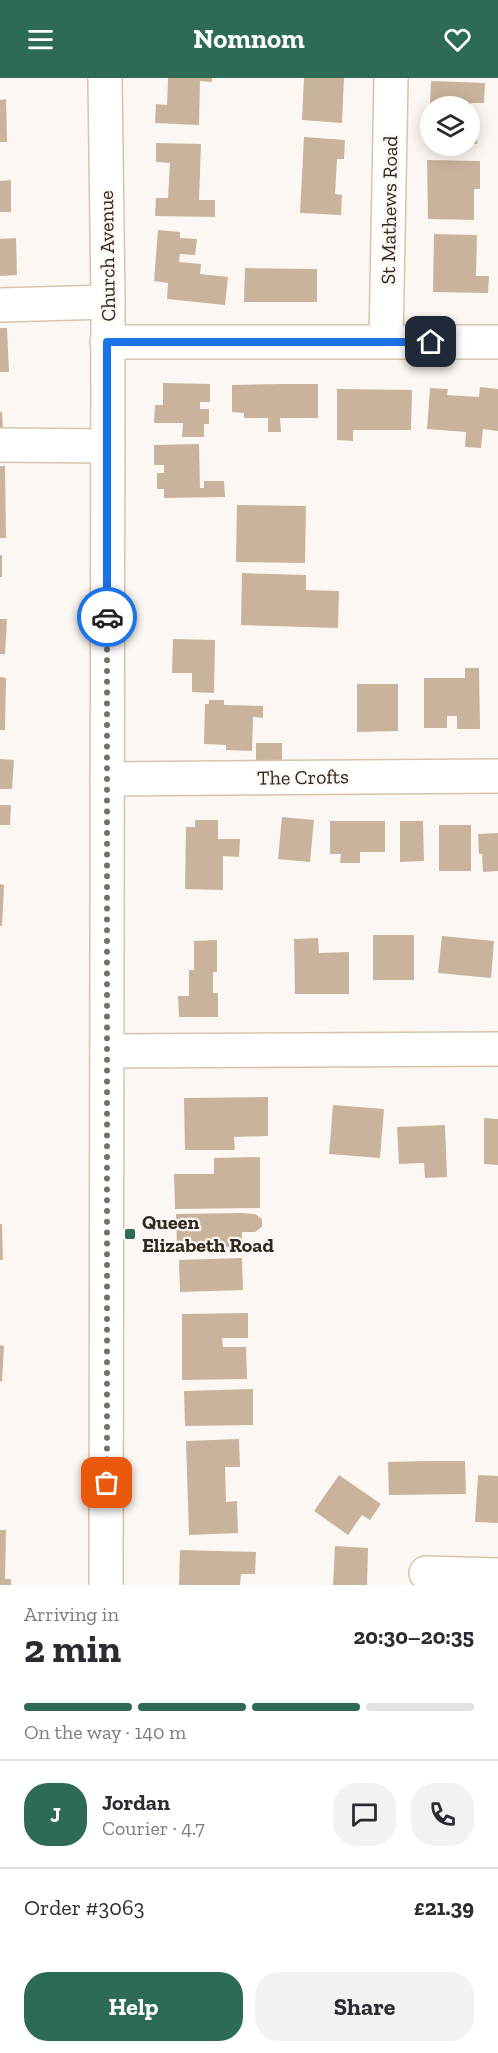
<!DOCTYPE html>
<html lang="en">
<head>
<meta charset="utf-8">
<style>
  :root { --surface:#fff; --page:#f2f2f3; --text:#2b2b33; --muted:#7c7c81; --line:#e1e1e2; --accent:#2d6b57 }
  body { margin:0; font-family:"Zilla Slab",serif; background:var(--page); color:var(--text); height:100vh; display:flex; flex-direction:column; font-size:22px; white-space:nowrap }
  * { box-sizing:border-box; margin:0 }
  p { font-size:20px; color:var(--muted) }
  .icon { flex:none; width:33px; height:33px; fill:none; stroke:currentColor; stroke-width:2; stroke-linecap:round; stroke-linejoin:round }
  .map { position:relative; height:1507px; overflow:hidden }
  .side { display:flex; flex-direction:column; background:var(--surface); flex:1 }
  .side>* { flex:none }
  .fabs { position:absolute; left:420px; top:18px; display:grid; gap:12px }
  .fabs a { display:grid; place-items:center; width:60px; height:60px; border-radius:50%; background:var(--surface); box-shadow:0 3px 15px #0003; font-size:30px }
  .pin { position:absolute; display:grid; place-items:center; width:51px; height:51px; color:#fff; margin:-26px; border-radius:12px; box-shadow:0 3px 9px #0006 }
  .courier { position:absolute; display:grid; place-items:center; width:60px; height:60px; margin:-30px; border:4px solid #1a73e8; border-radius:50%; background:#fff; color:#222; box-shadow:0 2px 8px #0007 }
  .summary em { font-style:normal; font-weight:700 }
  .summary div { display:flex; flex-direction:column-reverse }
  .summary { display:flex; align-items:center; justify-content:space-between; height:102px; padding:0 24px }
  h1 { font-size:39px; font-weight:700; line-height:45px }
  .bar { display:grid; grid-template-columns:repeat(4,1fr); gap:9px 6px; align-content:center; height:72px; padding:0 24px }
  .bar i { height:8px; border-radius:4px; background:var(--line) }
  .bar .current { background:var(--accent) }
  .bar p { grid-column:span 4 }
  .line { display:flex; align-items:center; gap:15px; padding:0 24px; border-top:2px solid var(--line) }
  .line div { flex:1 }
  .round { display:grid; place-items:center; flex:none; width:63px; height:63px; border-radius:24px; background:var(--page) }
  .action { display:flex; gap:12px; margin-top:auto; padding:12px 24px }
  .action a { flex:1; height:69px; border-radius:24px; background:var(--accent); color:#fff; font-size:24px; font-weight:700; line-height:69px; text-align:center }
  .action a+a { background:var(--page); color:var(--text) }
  header { display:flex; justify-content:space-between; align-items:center; height:78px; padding:0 24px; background:var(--accent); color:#fff; font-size:27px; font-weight:700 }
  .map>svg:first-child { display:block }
  .building { fill:#cab39c }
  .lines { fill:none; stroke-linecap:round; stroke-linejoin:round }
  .minor-casing { stroke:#d9c2aa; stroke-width:36 }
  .major-casing { stroke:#d9c2aa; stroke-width:36 }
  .minor { stroke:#fff; stroke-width:33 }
  .major { stroke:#fff; stroke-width:33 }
  .done { stroke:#777068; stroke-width:6; stroke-dasharray:0 10.8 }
  .route { stroke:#1a73e8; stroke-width:8 }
  .poi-dot { fill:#2d6b57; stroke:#fcf7f2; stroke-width:2 }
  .labels { text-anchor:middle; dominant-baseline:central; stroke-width:4.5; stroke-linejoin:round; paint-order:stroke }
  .street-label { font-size:20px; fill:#30271e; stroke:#fcf7f2 }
  .poi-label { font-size:20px; font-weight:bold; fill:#30271e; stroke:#fcf7f2; text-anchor:start }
</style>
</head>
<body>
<header><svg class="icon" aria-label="menu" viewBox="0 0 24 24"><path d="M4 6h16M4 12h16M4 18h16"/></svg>Nomnom<svg class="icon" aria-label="heart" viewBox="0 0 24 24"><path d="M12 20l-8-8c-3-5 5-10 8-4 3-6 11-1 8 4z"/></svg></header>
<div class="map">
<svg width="498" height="1507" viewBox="0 0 498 1507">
  <rect width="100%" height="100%" fill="#fcf7f2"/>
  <path class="building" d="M 168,0 L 212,0 L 212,4 L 200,3 L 199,47 L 155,45 L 156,26 L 167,27 Z
    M 304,0 L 344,0 L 342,45 L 302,42 Z
    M 431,3 L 485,5 L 484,25 L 471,25 L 471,28 L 430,28 Z
    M 6,21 L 7,64 L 0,64 L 0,22 Z
    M 470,36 L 478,37 L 477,66 L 470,66 Z
    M 304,59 L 345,62 L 344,81 L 337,81 L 335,116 L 342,117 L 341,137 L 300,135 Z
    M 156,65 L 201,66 L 199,122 L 215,122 L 215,139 L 155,138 L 156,120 L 168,120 L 170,85 L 156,84 Z
    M 427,82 L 480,83 L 480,111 L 474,111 L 474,142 L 428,141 Z
    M 11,102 L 11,134 L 0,134 L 0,103 Z
    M 158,152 L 180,154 L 180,160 L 197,161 L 195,177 L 180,176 L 179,184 L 201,186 L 200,196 L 228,199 L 225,227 L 167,221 L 168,205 L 154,203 Z
    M 434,156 L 477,157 L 476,198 L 489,198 L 488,215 L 433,214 Z
    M 16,160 L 17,197 L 0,198 L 0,161 Z
    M 245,190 L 317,191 L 317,224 L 244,224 Z
    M 0,250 L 7,250 L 9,294 L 0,294 Z
    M 163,305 L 210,306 L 210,324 L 200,324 L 200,331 L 209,331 L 209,346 L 204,346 L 204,359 L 182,359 L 183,345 L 154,345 L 155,327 L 163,327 Z
    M 280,306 L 318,306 L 318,340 L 280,340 L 281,354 L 268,354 L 268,340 L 244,340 L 244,335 L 232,334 L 232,307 Z
    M 480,309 L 498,311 L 498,353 L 483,351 L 481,370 L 465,369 L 466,354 L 427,351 L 430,310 L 448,311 L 447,317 L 479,319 Z
    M 337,311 L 412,312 L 411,352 L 353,352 L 353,363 L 337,362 Z
    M 0,334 L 2,334 L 3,353 L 0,353 Z
    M 199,366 L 200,410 L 204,410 L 204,403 L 224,403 L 225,419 L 164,420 L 164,411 L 157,411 L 157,395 L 164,395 L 164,387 L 154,387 L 154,367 Z
    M 0,388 L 5,388 L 6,460 L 0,460 Z
    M 237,427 L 306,428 L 305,485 L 236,484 Z
    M 0,477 L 2,477 L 2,499 L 0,499 Z
    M 242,495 L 306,497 L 306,512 L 339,513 L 338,550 L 241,547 Z
    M 0,541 L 7,541 L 5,576 L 0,576 Z
    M 173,561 L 215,562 L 214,615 L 192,614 L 192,595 L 172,595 Z
    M 465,590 L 479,590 L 480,651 L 457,651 L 457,638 L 447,638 L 447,650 L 424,650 L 424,600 L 465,600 Z
    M 0,599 L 6,600 L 5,652 L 0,652 Z
    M 357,606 L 398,606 L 398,653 L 357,654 Z
    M 209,622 L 224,622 L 224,627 L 263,628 L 263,640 L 253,639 L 252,673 L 226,672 L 226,667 L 204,666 L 205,626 L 209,626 Z
    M 256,665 L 282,665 L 282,686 L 256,686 Z
    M 0,681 L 14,682 L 12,711 L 0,711 Z
    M 0,727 L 11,727 L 10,747 L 0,747 Z
    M 282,739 L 314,742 L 310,784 L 278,781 Z
    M 195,742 L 218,742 L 218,761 L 240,761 L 239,779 L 223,778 L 223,812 L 185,811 L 186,749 L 195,749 Z
    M 330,743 L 385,743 L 385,774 L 360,774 L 360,785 L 340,785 L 341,776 L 330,776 Z
    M 400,743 L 423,743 L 424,783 L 400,784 Z
    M 439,747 L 471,747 L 471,793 L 439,793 Z
    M 498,755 L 498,793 L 483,794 L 482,776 L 479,776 L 478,756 Z
    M 0,806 L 4,807 L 2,848 L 0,848 Z
    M 373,857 L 414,857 L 414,902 L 373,902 Z
    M 442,858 L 494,863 L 491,900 L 438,895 Z
    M 318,860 L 319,875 L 349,874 L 349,916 L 295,916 L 294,861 Z
    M 217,862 L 217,894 L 213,894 L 213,915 L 218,915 L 218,939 L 179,939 L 178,918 L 189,918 L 189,892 L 194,892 L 194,863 Z
    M 268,1019 L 268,1058 L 234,1059 L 235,1072 L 185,1072 L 184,1020 Z
    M 333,1027 L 384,1031 L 380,1080 L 329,1076 Z
    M 484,1040 L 498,1041 L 498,1087 L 484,1086 Z
    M 445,1047 L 447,1099 L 425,1100 L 424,1085 L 399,1086 L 397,1049 Z
    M 260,1079 L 260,1130 L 175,1131 L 174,1096 L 214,1096 L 214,1080 Z
    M 241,1135 L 255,1136 L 262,1141 L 262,1149 L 255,1154 L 242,1154 L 242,1169 L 177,1169 L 176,1136 Z
    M 0,1146 L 2,1146 L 3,1182 L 0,1182 Z
    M 242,1180 L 243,1212 L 180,1214 L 179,1182 Z
    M 248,1235 L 248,1260 L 222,1260 L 223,1269 L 246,1269 L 247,1301 L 182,1302 L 182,1236 Z
    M 0,1267 L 4,1268 L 2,1304 L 0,1303 Z
    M 253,1311 L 253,1347 L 185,1348 L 184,1313 Z
    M 239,1361 L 240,1389 L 225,1389 L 226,1424 L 237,1423 L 238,1455 L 189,1457 L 186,1363 Z
    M 428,1383 L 465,1383 L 466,1416 L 389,1417 L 388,1384 Z
    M 339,1397 L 381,1426 L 370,1442 L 362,1437 L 348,1457 L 314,1433 Z
    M 478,1397 L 498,1398 L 498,1445 L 475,1444 Z
    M 0,1452 L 6,1452 L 5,1501 L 11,1501 L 11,1507 L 0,1507 Z
    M 335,1468 L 368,1470 L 367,1507 L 333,1507 Z
    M 180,1472 L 256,1474 L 255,1496 L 241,1496 L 240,1507 L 179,1507 Z"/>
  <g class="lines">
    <defs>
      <path id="minor" d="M 0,227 L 108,224
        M 107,264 L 498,264
        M 386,264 L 391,0
        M 0,367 L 108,368
        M 107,701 L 498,698
        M 107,973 L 498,971
        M 426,1495 L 498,1497"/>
      <path id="major" d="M 105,0 L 108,224 L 106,1507"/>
    </defs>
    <use href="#minor" class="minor-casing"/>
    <use href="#major" class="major-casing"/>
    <use href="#minor" class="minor"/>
    <use href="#major" class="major"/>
  </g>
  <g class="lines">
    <path class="done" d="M 107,539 L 107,1405"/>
    <path class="route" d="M 107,539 L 107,264 L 431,264"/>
  </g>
  <rect class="poi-dot" x="124" y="1150" width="12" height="12" rx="3"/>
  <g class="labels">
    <g class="street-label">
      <text transform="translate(389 132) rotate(-89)">St Mathews Road</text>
      <text transform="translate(107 178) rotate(-91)">Church Avenue</text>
      <text transform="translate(303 699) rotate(-1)">The Crofts</text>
    </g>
    <g class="poi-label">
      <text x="142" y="1144">Queen<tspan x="142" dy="23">Elizabeth Road</tspan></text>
    </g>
  </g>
</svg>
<div class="fabs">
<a><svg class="icon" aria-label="layers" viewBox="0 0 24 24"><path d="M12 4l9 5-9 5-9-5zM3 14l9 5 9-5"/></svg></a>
</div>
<div class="pin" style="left:107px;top:1405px;background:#ea580c"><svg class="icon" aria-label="bag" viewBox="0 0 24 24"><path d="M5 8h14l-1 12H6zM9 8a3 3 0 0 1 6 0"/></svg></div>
<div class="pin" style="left:431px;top:264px;background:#1f2937"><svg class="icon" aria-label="home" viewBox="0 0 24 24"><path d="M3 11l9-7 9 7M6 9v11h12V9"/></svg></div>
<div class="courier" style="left:107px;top:539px"><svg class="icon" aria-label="car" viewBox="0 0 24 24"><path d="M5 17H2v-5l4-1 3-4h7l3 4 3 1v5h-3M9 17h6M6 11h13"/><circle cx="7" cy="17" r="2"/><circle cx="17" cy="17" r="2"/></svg></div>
</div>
<section class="side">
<div class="summary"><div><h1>2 min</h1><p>Arriving in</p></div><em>20:30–20:35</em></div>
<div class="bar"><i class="current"></i><i class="current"></i><i class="current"></i><i></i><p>On the way · 140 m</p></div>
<div class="line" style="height:108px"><b class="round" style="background:var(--accent);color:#fff">J</b><div><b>Jordan</b><p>Courier · 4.7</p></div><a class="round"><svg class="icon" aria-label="chat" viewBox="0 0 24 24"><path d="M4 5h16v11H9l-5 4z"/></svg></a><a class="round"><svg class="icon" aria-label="phone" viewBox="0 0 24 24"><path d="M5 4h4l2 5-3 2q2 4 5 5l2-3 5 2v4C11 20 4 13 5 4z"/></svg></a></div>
<div class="line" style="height:78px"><div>Order #3063</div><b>£21.39</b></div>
<div class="action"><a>Help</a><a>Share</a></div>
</section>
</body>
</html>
